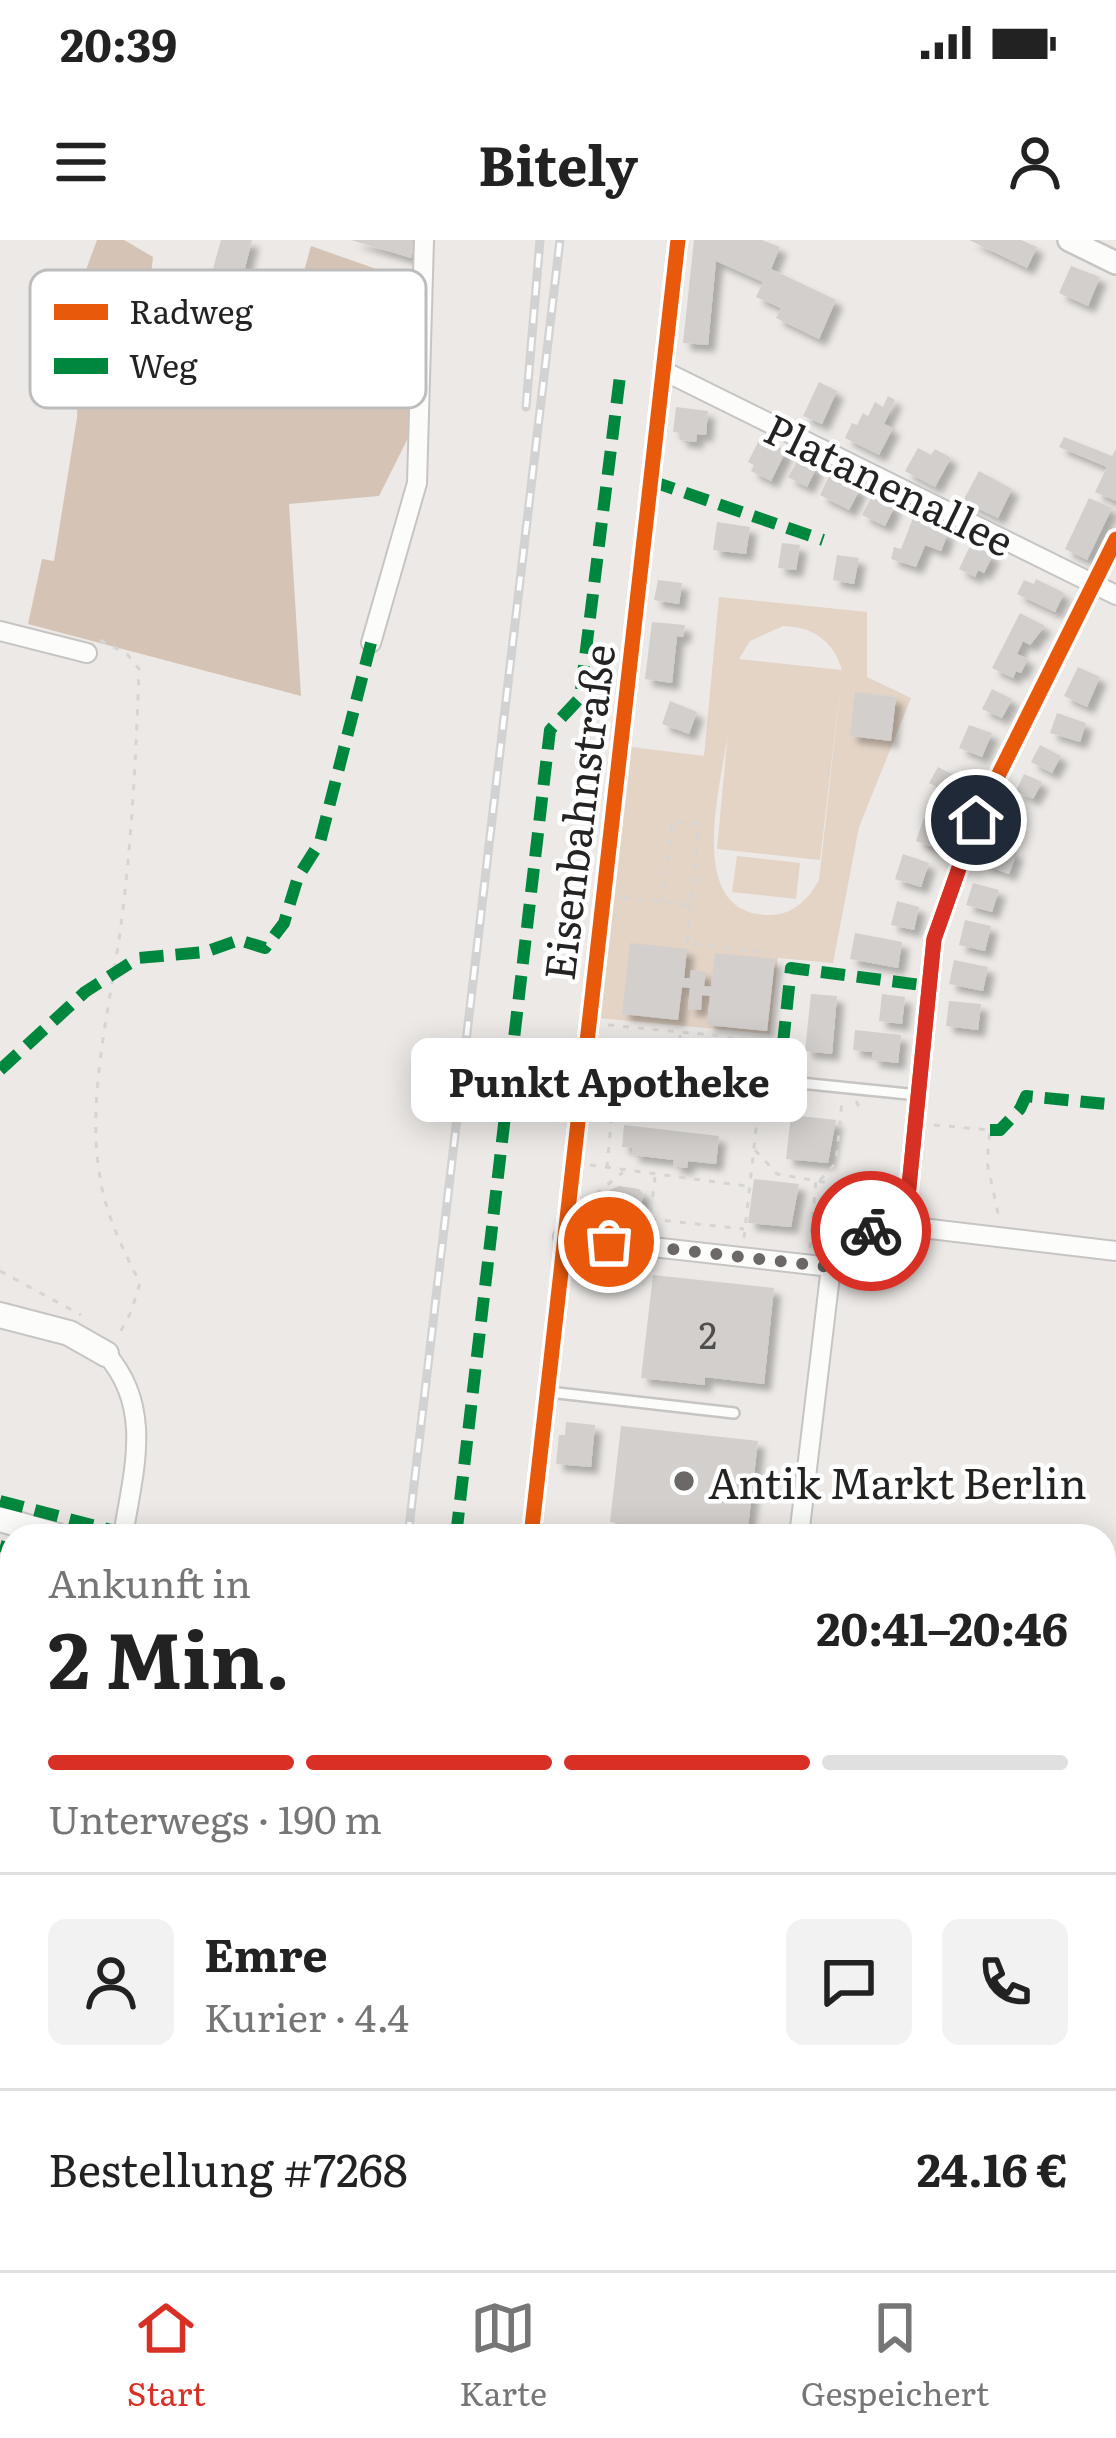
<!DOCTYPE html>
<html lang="de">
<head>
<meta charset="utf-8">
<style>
  :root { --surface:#fff; --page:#f2f2f2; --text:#222; --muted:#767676; --line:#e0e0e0; --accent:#d93025 }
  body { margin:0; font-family:Literata,serif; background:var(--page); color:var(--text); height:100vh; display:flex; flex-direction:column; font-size:45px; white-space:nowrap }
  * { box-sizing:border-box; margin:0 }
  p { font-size:39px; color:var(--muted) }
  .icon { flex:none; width:66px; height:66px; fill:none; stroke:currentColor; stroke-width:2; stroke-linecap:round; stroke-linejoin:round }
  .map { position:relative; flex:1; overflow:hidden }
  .drawer { position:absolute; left:0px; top:1284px; width:1116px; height:747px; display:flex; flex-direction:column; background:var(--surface); border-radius:36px 36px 0 0; box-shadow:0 6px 30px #0003 }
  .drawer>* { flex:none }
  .pin { position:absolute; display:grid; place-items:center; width:102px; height:102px; color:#fff; margin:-51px; border:6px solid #fff; border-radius:50%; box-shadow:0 3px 12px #0007 }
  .courier { position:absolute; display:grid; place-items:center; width:120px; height:120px; margin:-60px; border:9px solid #d93025; border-radius:50%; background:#fff; color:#222; box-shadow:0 3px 15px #0007 }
  .bubble { position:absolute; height:84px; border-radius:18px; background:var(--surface); box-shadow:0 6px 30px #0003; font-size:39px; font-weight:700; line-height:84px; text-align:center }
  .head em { font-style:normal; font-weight:700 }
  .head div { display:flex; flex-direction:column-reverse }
  .head { display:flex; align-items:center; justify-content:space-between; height:204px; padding:0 48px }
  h1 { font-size:78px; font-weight:700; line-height:90px }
  .bar { display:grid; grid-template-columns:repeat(4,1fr); gap:18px 12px; align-content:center; height:144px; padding:0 48px }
  .bar i { height:15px; border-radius:9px; background:var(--line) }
  .bar .active { background:var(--accent) }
  .bar p { grid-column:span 4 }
  .line { display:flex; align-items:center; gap:30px; padding:0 48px; border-top:3px solid var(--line) }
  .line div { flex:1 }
  .round { display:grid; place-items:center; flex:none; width:126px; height:126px; border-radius:18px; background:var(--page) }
  .status { display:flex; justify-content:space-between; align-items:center; height:84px; padding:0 60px; background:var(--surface); direction:ltr }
  .status svg { height:33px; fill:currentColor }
  header { display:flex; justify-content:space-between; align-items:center; height:156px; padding:0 48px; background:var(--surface); font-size:54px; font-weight:700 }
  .dock { display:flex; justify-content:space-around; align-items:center; height:168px; border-top:3px solid var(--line); background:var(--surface); font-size:33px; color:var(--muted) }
  .dock a { display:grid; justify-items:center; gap:6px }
  .dock .active { color:var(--accent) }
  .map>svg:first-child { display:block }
  .green { fill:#e3d4c6; fill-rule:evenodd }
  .forest { fill:#d5c4b5 }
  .building { fill:#d2cfcd; filter:url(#shadow) }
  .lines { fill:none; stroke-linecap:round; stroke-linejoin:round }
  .service-casing { stroke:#c7c5c3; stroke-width:14 }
  .minor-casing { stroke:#c7c5c3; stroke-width:22 }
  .tertiary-casing { stroke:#c7c5c3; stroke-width:26 }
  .secondary-casing { stroke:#c7c5c3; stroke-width:28 }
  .path { stroke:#d6d5d4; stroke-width:3; stroke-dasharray:6 9; stroke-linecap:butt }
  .service { stroke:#fcfcfb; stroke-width:9 }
  .minor { stroke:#fcfcfb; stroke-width:18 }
  .tertiary { stroke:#fcfcfb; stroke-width:21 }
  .secondary { stroke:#fcfcfb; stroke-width:24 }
  .rail-casing { stroke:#d2d2d2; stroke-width:9 }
  .rail { stroke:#fff; stroke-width:4.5; stroke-dasharray:14; stroke-linecap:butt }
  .quiet { stroke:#00873e; stroke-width:12; stroke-dasharray:24 12; stroke-linecap:butt }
  .cycleway-casing { stroke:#fff; stroke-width:22 }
  .cycleway { stroke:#e8590c; stroke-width:15 }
  .done { stroke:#6b6867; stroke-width:12; stroke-dasharray:0 21.6 }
  .route { stroke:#d93025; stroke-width:15 }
  .poi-dot { fill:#6b6867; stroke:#fff; stroke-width:4.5 }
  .labels { text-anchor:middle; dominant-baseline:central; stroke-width:9; stroke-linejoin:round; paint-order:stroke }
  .number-label { font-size:36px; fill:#504e4d }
  .street-label { font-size:42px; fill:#252322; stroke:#fff }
  .poi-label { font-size:42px; fill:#252322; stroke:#fff; text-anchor:start }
  .key { fill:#fff; stroke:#bebdbd; stroke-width:3 }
  .key-label { font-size:33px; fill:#252322 }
</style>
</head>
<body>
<div class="status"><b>20:39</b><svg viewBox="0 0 49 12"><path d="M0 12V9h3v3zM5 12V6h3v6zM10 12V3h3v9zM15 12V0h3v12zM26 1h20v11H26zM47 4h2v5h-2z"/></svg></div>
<header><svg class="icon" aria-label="menu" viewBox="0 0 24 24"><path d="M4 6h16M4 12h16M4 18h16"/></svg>Bitely<svg class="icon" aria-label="person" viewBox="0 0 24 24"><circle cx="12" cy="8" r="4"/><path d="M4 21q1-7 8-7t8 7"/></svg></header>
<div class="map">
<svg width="1116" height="2030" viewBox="0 0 1116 2030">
  <defs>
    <filter id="shadow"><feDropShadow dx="7" dy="7" stdDeviation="3" flood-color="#0004"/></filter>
  </defs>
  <rect width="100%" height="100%" fill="#ece9e6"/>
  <path class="green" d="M 719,357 L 867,372 L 867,437 L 911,458 L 859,587 L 833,723 L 778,718 L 770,794 L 599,778 L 632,507 L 704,516 ZM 783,386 C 813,387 833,400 842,430 L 739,419 L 750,401 ZM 842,433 L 819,640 C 808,660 792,676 768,675 C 683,674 722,543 728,492 L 717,609 L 820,620 ZM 855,453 L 896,457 L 891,500 L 851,496 Z
    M 737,616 L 800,623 L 796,659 L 732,652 Z"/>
  <path class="forest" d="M 97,0 L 124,0 L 153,17 L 146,78 L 279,121 L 311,6 L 416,43 L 412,190 L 379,256 L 289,264 L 301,456 L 28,384 L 42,319 L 54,321 L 77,178 L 80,46 Z"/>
  <path class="building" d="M 221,0 L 252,0 L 239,52 L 209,43 Z
    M 351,0 L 416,0 L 411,18 Z
    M 694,0 L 762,0 L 780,7 L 771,29 L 836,60 L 819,99 L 776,78 L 781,68 L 756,57 L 763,42 L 716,21 L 708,105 L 683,103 Z
    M 969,0 L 1021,0 L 1037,7 L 1027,28 Z
    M 1071,26 L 1100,37 L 1088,66 L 1059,53 Z
    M 819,142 L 837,151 L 822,184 L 803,176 Z
    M 888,156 L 895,160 L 884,184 L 893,188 L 879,215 L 845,198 L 852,183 L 857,185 L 863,173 L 868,176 L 875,162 L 883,167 Z
    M 676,167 L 708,171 L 706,195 L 697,194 L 696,202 L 680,200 L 680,193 L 673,192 Z
    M 1064,197 L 1112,216 L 1116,209 L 1116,261 L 1095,252 L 1107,227 L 1059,207 Z
    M 760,198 L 786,211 L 771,241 L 751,231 L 754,225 L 748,222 Z
    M 918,208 L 931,215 L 935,209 L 951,218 L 935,247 L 905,231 Z
    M 799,218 L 817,227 L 807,247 L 788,237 Z
    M 979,231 L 1012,249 L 998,278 L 963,261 Z
    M 830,234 L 860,249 L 849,270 L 820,255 Z
    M 873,254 L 895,266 L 885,286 L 862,275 Z
    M 1089,258 L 1112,268 L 1087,320 L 1065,309 Z
    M 913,278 L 948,293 L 941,311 L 925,305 L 916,327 L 891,319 L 894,307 L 901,309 Z
    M 717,282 L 750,287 L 746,314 L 713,310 Z
    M 782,303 L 800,305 L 796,330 L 778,328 Z
    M 971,304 L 993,315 L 984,333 L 978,330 L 975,337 L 959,329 Z
    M 837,315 L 859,318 L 854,344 L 833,340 Z
    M 1036,339 L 1064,353 L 1055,372 L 1017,354 L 1024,340 L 1034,344 Z
    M 658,340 L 682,343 L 679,364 L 654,360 Z
    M 1020,373 L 1045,386 L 1030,405 L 1023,401 L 1017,414 L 1028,419 L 1021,433 L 1016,431 L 1013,438 L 992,428 Z
    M 652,382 L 685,385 L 683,397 L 677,396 L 672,443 L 645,439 Z
    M 1078,427 L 1100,437 L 1087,467 L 1064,456 Z
    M 992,449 L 1012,459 L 1002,478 L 982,469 Z
    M 855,452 L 896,457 L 891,501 L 850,496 Z
    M 670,461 L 697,472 L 689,494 L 662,484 Z
    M 1057,473 L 1086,483 L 1080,502 L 1050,493 Z
    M 969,485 L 992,493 L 982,517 L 959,508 Z
    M 1040,505 L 1061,516 L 1052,533 L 1031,522 Z
    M 938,527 L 967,542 L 954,567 L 941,559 L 945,552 L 929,543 Z
    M 1024,534 L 1042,542 L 1033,559 L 1016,551 Z
    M 924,578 L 944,585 L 936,608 L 916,601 Z
    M 993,603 L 1017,613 L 1009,634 L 984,625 Z
    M 903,614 L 929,623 L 921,647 L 895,639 Z
    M 973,643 L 999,650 L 992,672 L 966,665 Z
    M 897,661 L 919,667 L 914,690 L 891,685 Z
    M 965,680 L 991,686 L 985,711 L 959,705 Z
    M 855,693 L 902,702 L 898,728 L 850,719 Z
    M 630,703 L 687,709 L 684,738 L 690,738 L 691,730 L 706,732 L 704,746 L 711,747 L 715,713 L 775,719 L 767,791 L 707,785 L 710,756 L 702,755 L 701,770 L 688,769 L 690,748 L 682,747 L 678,780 L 622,774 Z
    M 954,720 L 988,727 L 983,751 L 949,744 Z
    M 811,754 L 837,756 L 832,814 L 805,811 Z
    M 882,754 L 905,757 L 902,784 L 879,781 Z
    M 949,761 L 981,764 L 978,790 L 946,786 Z
    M 855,790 L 901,795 L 898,823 L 872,820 L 873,812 L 853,810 Z
    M 791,875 L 836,880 L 828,923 L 786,919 Z
    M 624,885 L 719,896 L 716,924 L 688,921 L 687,928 L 673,926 L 674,920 L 632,915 L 633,908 L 622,907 Z
    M 754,939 L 799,944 L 791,987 L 748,983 Z
    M 619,946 L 639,949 L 644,955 L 637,976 L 629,981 L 606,978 L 602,970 L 604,953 Z
    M 653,1035 L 774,1048 L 764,1144 L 705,1137 L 705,1145 L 641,1138 Z
    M 566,1182 L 595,1185 L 591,1227 L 556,1224 L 559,1195 L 565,1195 Z
    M 621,1186 L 758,1201 L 747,1296 L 707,1296 L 708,1293 L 610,1282 Z
    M 0,1430 L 12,1431 L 12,1483 L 3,1555 Z"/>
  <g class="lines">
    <defs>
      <path id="service" d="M 584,821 L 918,855
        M 549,1152 L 734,1173"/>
      <path id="minor" d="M 664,131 L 1116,355
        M 0,391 L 87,413
        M 371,403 L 417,243 L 424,0
        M 905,986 L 934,699 L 976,580 L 1116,299
        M 563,997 L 831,1027 C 850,998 871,988 905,986 L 1116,1011
        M 106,1114 C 154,1168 133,1232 123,1296
        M 531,1296 L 678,0
        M 799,1296 L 831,1027
        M 0,1403 L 12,1403
        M 1104,1448 L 1116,1450
        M 0,1684 L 12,1620"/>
      <path id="tertiary" d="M 1069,0 L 1116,23"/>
      <path id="secondary" d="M 0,1075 L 69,1093 L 106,1114
        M 0,1279 L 58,1296
        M 1104,1563 L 1116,1563"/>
    </defs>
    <use href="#service" class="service-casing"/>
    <use href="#minor" class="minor-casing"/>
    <use href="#tertiary" class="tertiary-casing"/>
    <use href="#secondary" class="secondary-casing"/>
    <path class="path" d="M 100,400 L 127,414 L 139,429 C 136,514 132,600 121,685 C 111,762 87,854 99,931 C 104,971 122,1008 140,1043 L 131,1072 L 117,1098
      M 623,658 L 691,665 L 699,584 L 672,581 L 663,662
      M 691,666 L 687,703 L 772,713
      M 608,785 L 765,800 L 763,825
      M 678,815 L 680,795
      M 856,861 L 862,872
      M 934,885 L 990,890 L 987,922 L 999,978
      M 755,910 L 777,934 L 888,953
      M 590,925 L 747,946
      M 607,928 L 613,859
      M 820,940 L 836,923 L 842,861
      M 596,954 L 623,932
      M 650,979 L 744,989
      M 649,987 L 655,937
      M 744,998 L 760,853
      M 810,1008 L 816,940
      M 0,1031 L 81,1075
      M 0,1312 L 9,1308
      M 0,1593 L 12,1595
      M 754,2019 L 755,2030"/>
    <use href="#service" class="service"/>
    <use href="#minor" class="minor"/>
    <use href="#tertiary" class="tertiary"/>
    <use href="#secondary" class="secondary"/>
    <defs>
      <path id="rail" d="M 526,167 L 540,0
        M 408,1296 L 560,0
        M 321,2030 L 322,2019"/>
    </defs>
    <use href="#rail" class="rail-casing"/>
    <use href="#rail" class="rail"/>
    <path class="quiet" d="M 651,241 L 823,300
      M 0,830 L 85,752 L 138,718 L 205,712 L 239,700 L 265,708 L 284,683 L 298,637 L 320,602 L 371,403
      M 779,841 L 791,728 L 929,746
      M 990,890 L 1000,890 L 1020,869 L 1026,856 L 1116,865
      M 0,1261 L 134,1296
      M 456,1296 L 550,490 L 580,458 L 620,136
      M 0,1306 L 12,1309
      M 1104,1479 L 1116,1479
      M 1104,1536 L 1116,1536
      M 1104,1595 L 1116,1595
      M 1104,1646 L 1116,1647
      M 1104,1898 L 1116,1900
      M 371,2030 L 372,2019
      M 442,2030 L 443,2019
      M 481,2030 L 482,2019
      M 515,2030 L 516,2019
      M 552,2030 L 553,2019"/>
    <defs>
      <path id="cycleway" d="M 905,986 L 934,699 L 976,580 L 1116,299
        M 531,1296 L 678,0"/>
    </defs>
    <use href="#cycleway" class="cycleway-casing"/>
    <use href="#cycleway" class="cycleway"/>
  </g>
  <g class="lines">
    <path class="done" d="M 609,1002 L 831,1027 L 845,1006 L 871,991"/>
    <path class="route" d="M 871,991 L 905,986 L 934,699 L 976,580"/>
  </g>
  <circle class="poi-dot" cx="684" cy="1241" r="12"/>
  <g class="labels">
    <g class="number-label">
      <text x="708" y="1093">2</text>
    </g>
    <g class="street-label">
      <text transform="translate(890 243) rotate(26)">Platanenallee</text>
      <text transform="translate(577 572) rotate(-83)">Eisenbahnstraße</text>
    </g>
    <g class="poi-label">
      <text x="708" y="1241">Antik Markt Berlin</text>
    </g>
  </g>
  <rect x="30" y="30" width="396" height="138" rx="18" class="key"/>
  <rect x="54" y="64" width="54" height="16" fill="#e8590c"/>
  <rect x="54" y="118" width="54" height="16" fill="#00873e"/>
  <g class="key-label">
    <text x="129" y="84">Radweg</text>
    <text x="129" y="138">Weg</text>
  </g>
</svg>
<div class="pin" style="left:609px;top:1002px;background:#ea580c"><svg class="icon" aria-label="bag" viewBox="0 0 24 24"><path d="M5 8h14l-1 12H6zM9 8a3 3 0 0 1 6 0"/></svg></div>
<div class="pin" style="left:976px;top:580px;background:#1f2937"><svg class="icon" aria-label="home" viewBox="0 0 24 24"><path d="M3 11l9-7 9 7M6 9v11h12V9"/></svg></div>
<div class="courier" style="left:871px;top:991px"><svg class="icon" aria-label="bike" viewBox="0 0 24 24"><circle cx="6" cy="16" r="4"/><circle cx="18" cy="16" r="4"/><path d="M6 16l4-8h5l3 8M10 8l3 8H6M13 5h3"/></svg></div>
<div class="bubble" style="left:411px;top:798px;width:396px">Punkt Apotheke</div>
<section class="drawer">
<div class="head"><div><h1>2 Min.</h1><p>Ankunft in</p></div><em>20:41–20:46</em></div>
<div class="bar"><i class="active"></i><i class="active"></i><i class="active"></i><i></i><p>Unterwegs · 190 m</p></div>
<div class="line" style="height:216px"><a class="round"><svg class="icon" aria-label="person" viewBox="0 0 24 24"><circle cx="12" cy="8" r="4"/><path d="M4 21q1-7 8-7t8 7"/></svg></a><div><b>Emre</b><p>Kurier · 4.4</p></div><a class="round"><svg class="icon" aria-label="chat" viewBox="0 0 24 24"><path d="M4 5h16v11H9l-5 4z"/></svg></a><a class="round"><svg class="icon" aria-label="phone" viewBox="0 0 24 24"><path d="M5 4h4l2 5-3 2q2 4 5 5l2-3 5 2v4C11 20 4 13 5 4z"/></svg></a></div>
<div class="line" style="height:156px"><div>Bestellung #7268</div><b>24.16 €</b></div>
</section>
</div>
<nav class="dock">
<a class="active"><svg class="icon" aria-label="home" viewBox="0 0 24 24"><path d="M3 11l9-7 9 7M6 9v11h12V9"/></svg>Start</a>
<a><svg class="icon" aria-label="map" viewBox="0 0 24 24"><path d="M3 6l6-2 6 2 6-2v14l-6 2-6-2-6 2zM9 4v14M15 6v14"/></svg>Karte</a>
<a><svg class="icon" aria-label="saved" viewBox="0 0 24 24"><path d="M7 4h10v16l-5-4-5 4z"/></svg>Gespeichert</a>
</nav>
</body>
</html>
